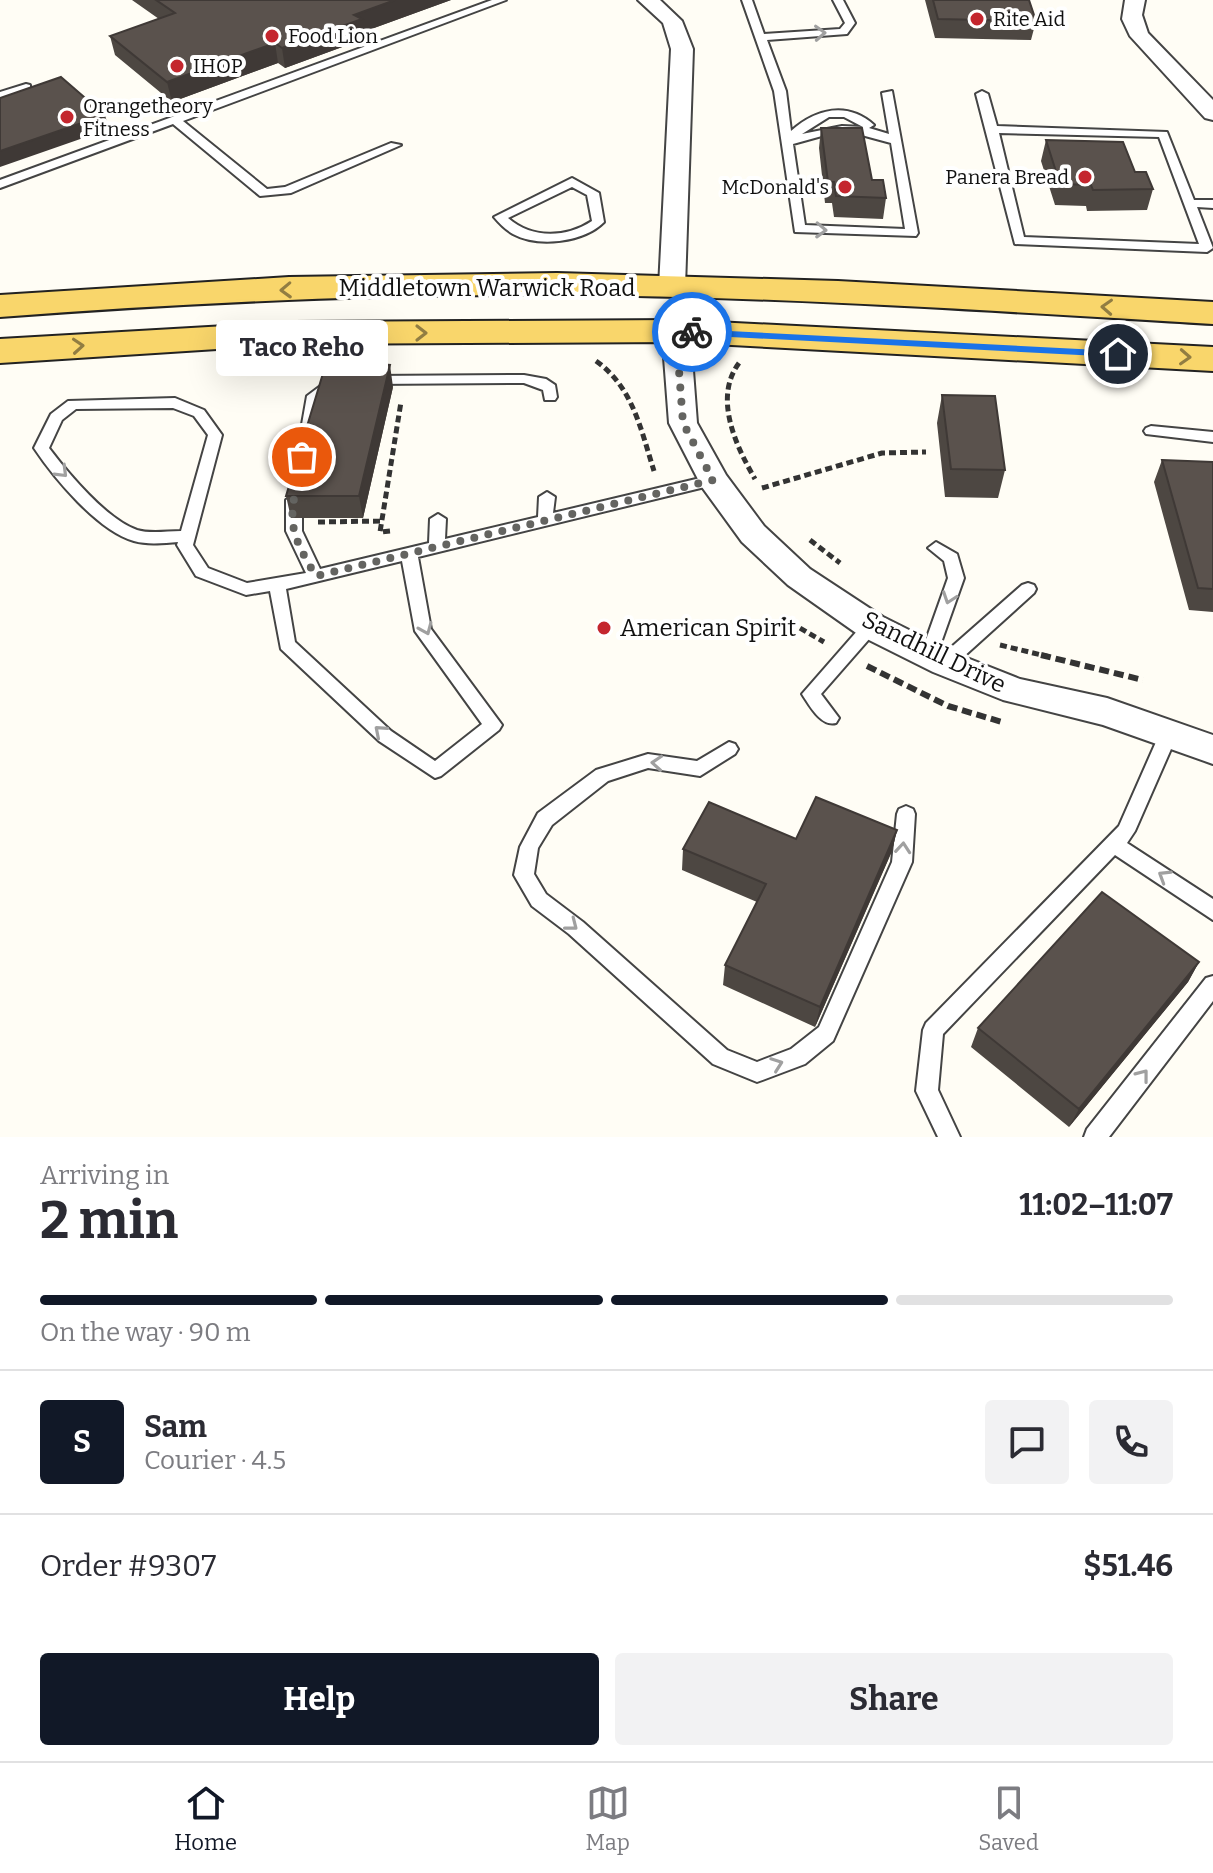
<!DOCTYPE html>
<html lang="en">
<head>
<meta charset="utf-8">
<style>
  :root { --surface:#fff; --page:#f2f2f3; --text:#2b2b33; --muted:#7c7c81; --line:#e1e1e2; --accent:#111827 }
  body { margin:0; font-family:Bitter,serif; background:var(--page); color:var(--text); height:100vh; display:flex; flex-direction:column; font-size:30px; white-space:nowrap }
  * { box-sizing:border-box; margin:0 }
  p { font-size:26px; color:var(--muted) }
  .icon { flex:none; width:44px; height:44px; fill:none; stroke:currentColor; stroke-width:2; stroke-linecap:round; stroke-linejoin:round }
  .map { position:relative; height:1137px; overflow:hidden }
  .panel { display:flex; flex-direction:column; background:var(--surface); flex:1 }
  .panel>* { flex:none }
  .pin { position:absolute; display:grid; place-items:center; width:68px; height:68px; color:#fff; margin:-34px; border:4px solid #fff; border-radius:50%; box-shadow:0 2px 8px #0007 }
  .courier { position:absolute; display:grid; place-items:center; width:80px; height:80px; margin:-40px; border:6px solid #1a73e8; border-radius:50%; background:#fff; color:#222; box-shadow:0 2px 10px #0007 }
  .bubble { position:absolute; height:56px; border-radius:8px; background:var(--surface); box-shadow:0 8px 32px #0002; font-size:26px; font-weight:700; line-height:56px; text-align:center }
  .head em { font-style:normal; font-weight:700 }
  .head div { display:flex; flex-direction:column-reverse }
  .head { display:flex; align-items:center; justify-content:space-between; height:136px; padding:0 40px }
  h1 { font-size:52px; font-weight:700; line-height:60px }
  .bar { display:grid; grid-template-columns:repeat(4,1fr); gap:12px 8px; align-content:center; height:96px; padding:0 40px }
  .bar i { height:10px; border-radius:6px; background:var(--line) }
  .bar .active { background:var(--accent) }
  .bar p { grid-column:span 4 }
  .line { display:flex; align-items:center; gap:20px; padding:0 40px; border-top:2px solid var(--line) }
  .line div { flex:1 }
  .round { display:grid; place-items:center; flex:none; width:84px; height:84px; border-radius:8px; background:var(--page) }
  .primary-button { display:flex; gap:16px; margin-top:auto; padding:16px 40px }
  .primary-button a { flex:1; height:92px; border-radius:8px; background:var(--accent); color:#fff; font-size:32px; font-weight:700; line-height:92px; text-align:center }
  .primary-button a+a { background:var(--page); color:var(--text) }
  .tabs { display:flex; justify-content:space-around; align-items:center; height:112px; border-top:2px solid var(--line); background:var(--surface); font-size:22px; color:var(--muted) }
  .tabs a { display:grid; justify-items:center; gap:4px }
  .tabs .active { color:var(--accent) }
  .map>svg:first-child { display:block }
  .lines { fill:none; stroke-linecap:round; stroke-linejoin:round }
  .lane-casing { stroke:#444; stroke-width:4 }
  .street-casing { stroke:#444; stroke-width:4 }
  .primary-casing { stroke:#222; stroke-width:4 }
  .path-far1 { stroke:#333; stroke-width:5; stroke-dasharray:7 4; stroke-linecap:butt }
  .path { stroke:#333; stroke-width:6; stroke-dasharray:10 5; stroke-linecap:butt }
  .lane { fill:#fff; fill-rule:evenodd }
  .street { fill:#fff; fill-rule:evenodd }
  .primary { fill:#f9d66b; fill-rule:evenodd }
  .wall { fill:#4d4742 }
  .shaded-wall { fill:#3f3936 }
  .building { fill:#5a524d; stroke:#3f3936; stroke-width:2 }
  .oneway { stroke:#a0a0a0 }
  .oneway2 { stroke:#917d42 }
  .route { fill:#1a73e8 }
  .done { stroke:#646461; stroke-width:8; stroke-dasharray:0 14.4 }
  .poi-dot { fill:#c4262e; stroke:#fff; stroke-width:3 }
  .labels { text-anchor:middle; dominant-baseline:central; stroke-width:8; stroke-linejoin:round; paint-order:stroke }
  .far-poi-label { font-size:20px; fill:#111; stroke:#fff; text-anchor:start }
  .street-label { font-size:24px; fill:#111; stroke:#fff }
  .poi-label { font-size:24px; fill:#111; stroke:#fff; text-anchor:start }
</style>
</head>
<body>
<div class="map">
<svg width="1213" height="1137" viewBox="0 0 1213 1137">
  <rect width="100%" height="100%" fill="#fffdf5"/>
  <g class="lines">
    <defs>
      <path id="lane" d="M 492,0 L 506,0 L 183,121 L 267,189 L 285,187 L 391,143 L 401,145 L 291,193 L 260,196 L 173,124 L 0,188 L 0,180 Z
        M 742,0 L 752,0 L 764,34 L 840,29 L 845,23 L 833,0 L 843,0 L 855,23 L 847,34 L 767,40 L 786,91 L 791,131 C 816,109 847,101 874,125 L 869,128 L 889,134 L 882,93 L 892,91 L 918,233 L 916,236 L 795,232 L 774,91 ZM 829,117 L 844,117 L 863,127 L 842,126 L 802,134 ZM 854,133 L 891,143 L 905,229 L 805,225 L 793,144 L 829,134 Z
        M 26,84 L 30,85 L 30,89 L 0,99 L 0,92 Z
        M 982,91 L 988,94 L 997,126 L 1167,132 L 1194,200 L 1213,200 L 1213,208 L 1197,207 L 1213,248 L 1207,252 L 1015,244 L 976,94 ZM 999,133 L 1159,137 L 1199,244 L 1024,237 Z
        M 572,178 L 599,193 L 604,222 C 584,242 539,248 513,234 C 506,230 499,223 494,217 ZM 572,187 L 587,195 L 592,221 C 566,238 532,239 508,218 Z
        M 524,375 L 546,379 L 555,385 L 557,397 L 555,400 L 545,400 L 543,390 L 524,383 L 371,384 L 364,380 L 371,376 Z
        M 331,378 L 338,382 L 321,398 L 315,430 L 313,433 L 303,433 L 301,430 L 307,396 Z
        M 175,398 L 204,410 L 222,435 L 193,545 L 208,568 L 247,583 L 306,573 L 286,531 L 286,500 L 294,495 L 302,500 L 302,531 L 320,569 L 429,543 L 430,519 L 438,514 L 446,519 L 445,539 L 538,517 L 539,497 L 547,492 L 555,497 L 553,513 L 713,475 L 721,480 L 713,485 L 418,557 L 431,629 L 502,725 L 499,730 L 441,776 L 435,778 L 379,741 L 281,649 L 270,591 L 246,595 L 196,576 L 177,545 L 178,542 C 164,543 148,545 134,541 C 98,531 54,478 34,448 L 51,414 L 68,401 ZM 173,408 L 194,416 L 208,435 L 181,531 C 167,531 150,534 137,530 C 106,519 68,473 49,448 L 62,420 L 76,409 ZM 402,561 L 415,631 L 482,724 L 435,761 L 391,731 L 295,642 L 286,589 Z
        M 1151,426 L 1213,432 L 1213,442 L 1146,434 L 1144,431 L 1146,428 Z
        M 936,542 L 957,554 L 964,578 L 937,654 L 935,659 L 923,659 L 921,654 L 948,578 L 944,561 L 928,548 Z
        M 1028,583 L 1034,585 L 1036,589 L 1034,593 L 951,668 L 939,668 L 937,663 L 939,658 L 1022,585 Z
        M 871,620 L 877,622 L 879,626 L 877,630 L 821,694 L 839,718 L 836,723 C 821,727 810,706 802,694 L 865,622 Z
        M 1169,726 L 1175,728 L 1178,733 L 1135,831 L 1127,843 L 1213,899 L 1213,920 L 1115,855 L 943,1034 L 938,1090 L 960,1137 L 938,1137 L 916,1091 L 923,1030 L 926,1023 L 1119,826 L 1160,733 L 1163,728 Z
        M 729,742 L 735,744 L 738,749 L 735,754 L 700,776 L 648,768 L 608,781 L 552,825 L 538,848 L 534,874 L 546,894 L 583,922 L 727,1050 L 757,1062 L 791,1049 L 819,1027 L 892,862 L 897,814 L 899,809 L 906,806 L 913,809 L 915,814 L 912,862 L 833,1041 L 805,1064 L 757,1082 L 713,1064 L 569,934 L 532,906 L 514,875 L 520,847 L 538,813 L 596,770 L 648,754 L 697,761 Z
        M 1213,976 L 1213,1001 L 1109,1137 L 1084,1137 L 1087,1129 L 1206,978 Z"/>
      <path id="street" d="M 638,0 L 660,0 L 682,21 L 693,49 L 685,287 L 681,293 L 663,293 L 659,287 L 671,49 L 663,23 Z
        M 1125,0 L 1145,0 L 1142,15 L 1148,33 L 1213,100 L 1213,120 L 1205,118 L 1130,36 L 1122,19 Z
        M 676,323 L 686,325 L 690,331 L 697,423 L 726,475 L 764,526 L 810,569 L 883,617 L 957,654 L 1020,679 L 1107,698 L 1213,735 L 1213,764 L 1103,725 L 1003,700 L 933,672 L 859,635 L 788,585 L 742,542 L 702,487 L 669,423 L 662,331 L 666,325 Z"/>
      <path id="primary" d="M 557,273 L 838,281 L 1213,302 L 1213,324 C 994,311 774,296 555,295 C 369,294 185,303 0,317 L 0,295 L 289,277 Z
        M 676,320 L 1213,347 L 1213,371 L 676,342 L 293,344 L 0,363 L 0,339 L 293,322 Z"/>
    </defs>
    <use href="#lane" class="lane-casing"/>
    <use href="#street" class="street-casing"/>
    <use href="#primary" class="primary-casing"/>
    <path class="path-far1" d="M 596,361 C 633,387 641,430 654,471
      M 739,363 C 713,398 736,446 755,479
      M 762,488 L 882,453 L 926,452
      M 318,522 L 381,521
      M 390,531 L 380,532 L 401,402
      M 810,540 L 840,563
      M 781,617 L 824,642
      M 1000,645 L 1050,657"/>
    <path class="path" d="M 1041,655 L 1143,680
      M 867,666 L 948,706 L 1002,722"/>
    <use href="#lane" class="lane"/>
    <use href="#street" class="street"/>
    <use href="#primary" class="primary"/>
  </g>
  <path class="wall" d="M 132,0 L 451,0 L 363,32 L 364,39 L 285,68 L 278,63 L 172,102 L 115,55 L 110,36 L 159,19 Z
    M 925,0 L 1029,0 L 1036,21 L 1031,40 L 935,38 Z
    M 821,128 L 872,180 L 886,198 L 883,219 L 834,217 L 832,203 L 825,203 L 819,148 Z
    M 1046,140 L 1135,172 L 1153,189 L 1147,210 L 1087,211 L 1086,206 L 1055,205 L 1041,161 Z
    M 393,387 L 363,518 L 291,518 L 286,496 Z
    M 942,395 L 1005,470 L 998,498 L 945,497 L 937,423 Z
    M 1162,460 L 1213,462 L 1213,612 L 1189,610 L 1154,482 Z
    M 897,830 L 892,851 L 815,1027 L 723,985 L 725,965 L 757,902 L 682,870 L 683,849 Z
    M 1199,962 L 1188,982 L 1069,1127 L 971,1047 L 978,1028 Z"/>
  <path class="shaded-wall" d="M 395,0 L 451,0 L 363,32 L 364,39 L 285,68 L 282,48 L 354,15 Z
    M 275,43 L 278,63 L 172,102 L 167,82 Z
    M 105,115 L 109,129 L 0,167 L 0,151 Z
    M 390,365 L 393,387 L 363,518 L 359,496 Z
    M 897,830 L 892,851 L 815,1027 L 820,1007 Z
    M 1199,962 L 1188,982 L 1069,1127 L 1079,1109 Z"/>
  <path class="building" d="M 156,0 L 395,0 L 354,15 L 362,19 L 282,48 L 275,43 L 167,82 L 110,36 L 175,13 Z
    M 933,0 L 1029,0 L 1036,21 L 938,19 Z
    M 61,77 L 105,115 L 0,151 L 0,98 Z
    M 821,128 L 862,128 L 872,180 L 883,180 L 886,198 L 836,196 L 834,182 L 828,182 Z
    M 1046,140 L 1123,142 L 1135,172 L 1146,172 L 1153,189 L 1093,190 L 1091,185 L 1060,184 Z
    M 327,360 L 390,365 L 359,496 L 286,496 Z
    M 942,395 L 995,396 L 1005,470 L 951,469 Z
    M 1162,460 L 1213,462 L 1213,589 L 1198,588 Z
    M 816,797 L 897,830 L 820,1007 L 725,965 L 766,884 L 683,849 L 709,802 L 796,839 Z
    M 1102,892 L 1199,962 L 1079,1109 L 978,1028 Z"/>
  <defs><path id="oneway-chevron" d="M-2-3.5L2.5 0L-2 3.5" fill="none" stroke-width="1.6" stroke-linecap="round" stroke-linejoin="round" transform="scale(2)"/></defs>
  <g class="oneway">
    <use href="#oneway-chevron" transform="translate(820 33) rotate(-3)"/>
    <use href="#oneway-chevron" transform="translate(821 230) rotate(2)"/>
    <use href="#oneway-chevron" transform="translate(62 472) rotate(45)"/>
    <use href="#oneway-chevron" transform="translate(949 598) rotate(109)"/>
    <use href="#oneway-chevron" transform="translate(426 629) rotate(67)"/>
    <use href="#oneway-chevron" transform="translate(380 731) rotate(-139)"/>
    <use href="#oneway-chevron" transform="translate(657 763) rotate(-176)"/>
    <use href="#oneway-chevron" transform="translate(903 848) rotate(-85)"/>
    <use href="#oneway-chevron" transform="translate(1164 876) rotate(-148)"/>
    <use href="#oneway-chevron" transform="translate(572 925) rotate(38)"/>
    <use href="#oneway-chevron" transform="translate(777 1064) rotate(-20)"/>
    <use href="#oneway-chevron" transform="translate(1143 1075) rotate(-52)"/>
  </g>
  <g class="oneway2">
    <use href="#oneway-chevron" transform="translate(286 290) rotate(178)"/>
    <use href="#oneway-chevron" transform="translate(1107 307) rotate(-177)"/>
    <use href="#oneway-chevron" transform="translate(421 333)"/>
    <use href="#oneway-chevron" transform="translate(78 346) rotate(-4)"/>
    <use href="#oneway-chevron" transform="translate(1185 357) rotate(3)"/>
  </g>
  <path class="route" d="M 689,329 L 1118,351 L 1124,354 L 1118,357 L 692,335 L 689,334 Z"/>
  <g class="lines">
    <path class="done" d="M 302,457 C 291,516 283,523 316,576 L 713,480 L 683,423 L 676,331 L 692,332"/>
  </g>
  <g class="poi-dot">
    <circle cx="977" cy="19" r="8"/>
    <circle cx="272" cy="36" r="8"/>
    <circle cx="177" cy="66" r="8"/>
    <circle cx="67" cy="117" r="8"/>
    <circle cx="1085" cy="177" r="8"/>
    <circle cx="845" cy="187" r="8"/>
    <circle cx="604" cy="628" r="8"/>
  </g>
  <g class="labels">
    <g class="far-poi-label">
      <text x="993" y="19">Rite Aid</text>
      <text x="288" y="36">Food Lion</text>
      <text x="193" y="66">IHOP</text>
      <text x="83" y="106">Orangetheory<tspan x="83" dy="23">Fitness</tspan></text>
      <text x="1069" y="177" text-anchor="end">Panera Bread</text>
      <text x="829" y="187" text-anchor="end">McDonald's</text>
    </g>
    <g class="street-label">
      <text x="487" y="288">Middletown Warwick Road</text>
      <text transform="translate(934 652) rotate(26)">Sandhill Drive</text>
    </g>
    <g class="poi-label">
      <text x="620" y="628">American Spirit</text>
    </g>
  </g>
</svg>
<div class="pin" style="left:302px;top:457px;background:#ea580c"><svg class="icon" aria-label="bag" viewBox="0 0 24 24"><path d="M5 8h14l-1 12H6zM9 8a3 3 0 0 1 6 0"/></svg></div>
<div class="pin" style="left:1118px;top:354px;background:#1f2937"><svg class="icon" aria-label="home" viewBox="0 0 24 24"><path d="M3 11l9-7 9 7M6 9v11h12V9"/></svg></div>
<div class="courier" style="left:692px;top:332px"><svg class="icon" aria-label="bike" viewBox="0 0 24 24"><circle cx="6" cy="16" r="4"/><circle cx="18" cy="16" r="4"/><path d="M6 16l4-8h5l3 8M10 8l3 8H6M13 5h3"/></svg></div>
<div class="bubble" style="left:216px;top:320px;width:172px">Taco Reho</div>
</div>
<section class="panel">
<div class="head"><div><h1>2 min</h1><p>Arriving in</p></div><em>11:02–11:07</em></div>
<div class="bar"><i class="active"></i><i class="active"></i><i class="active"></i><i></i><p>On the way · 90 m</p></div>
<div class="line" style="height:144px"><b class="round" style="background:var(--accent);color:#fff">S</b><div><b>Sam</b><p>Courier · 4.5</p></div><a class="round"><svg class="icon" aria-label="chat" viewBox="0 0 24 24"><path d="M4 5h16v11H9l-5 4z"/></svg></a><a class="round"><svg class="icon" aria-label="phone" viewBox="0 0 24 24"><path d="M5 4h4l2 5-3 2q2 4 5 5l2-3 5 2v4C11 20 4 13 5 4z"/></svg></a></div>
<div class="line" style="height:104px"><div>Order #9307</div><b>$51.46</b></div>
<div class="primary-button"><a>Help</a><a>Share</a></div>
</section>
<nav class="tabs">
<a class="active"><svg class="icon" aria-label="home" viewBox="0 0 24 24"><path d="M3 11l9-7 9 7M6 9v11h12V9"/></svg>Home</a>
<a><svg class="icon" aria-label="map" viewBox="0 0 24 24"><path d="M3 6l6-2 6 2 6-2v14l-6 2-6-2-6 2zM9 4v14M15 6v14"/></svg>Map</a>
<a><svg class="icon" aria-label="saved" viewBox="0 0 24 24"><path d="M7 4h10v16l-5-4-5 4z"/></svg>Saved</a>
</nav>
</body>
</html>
